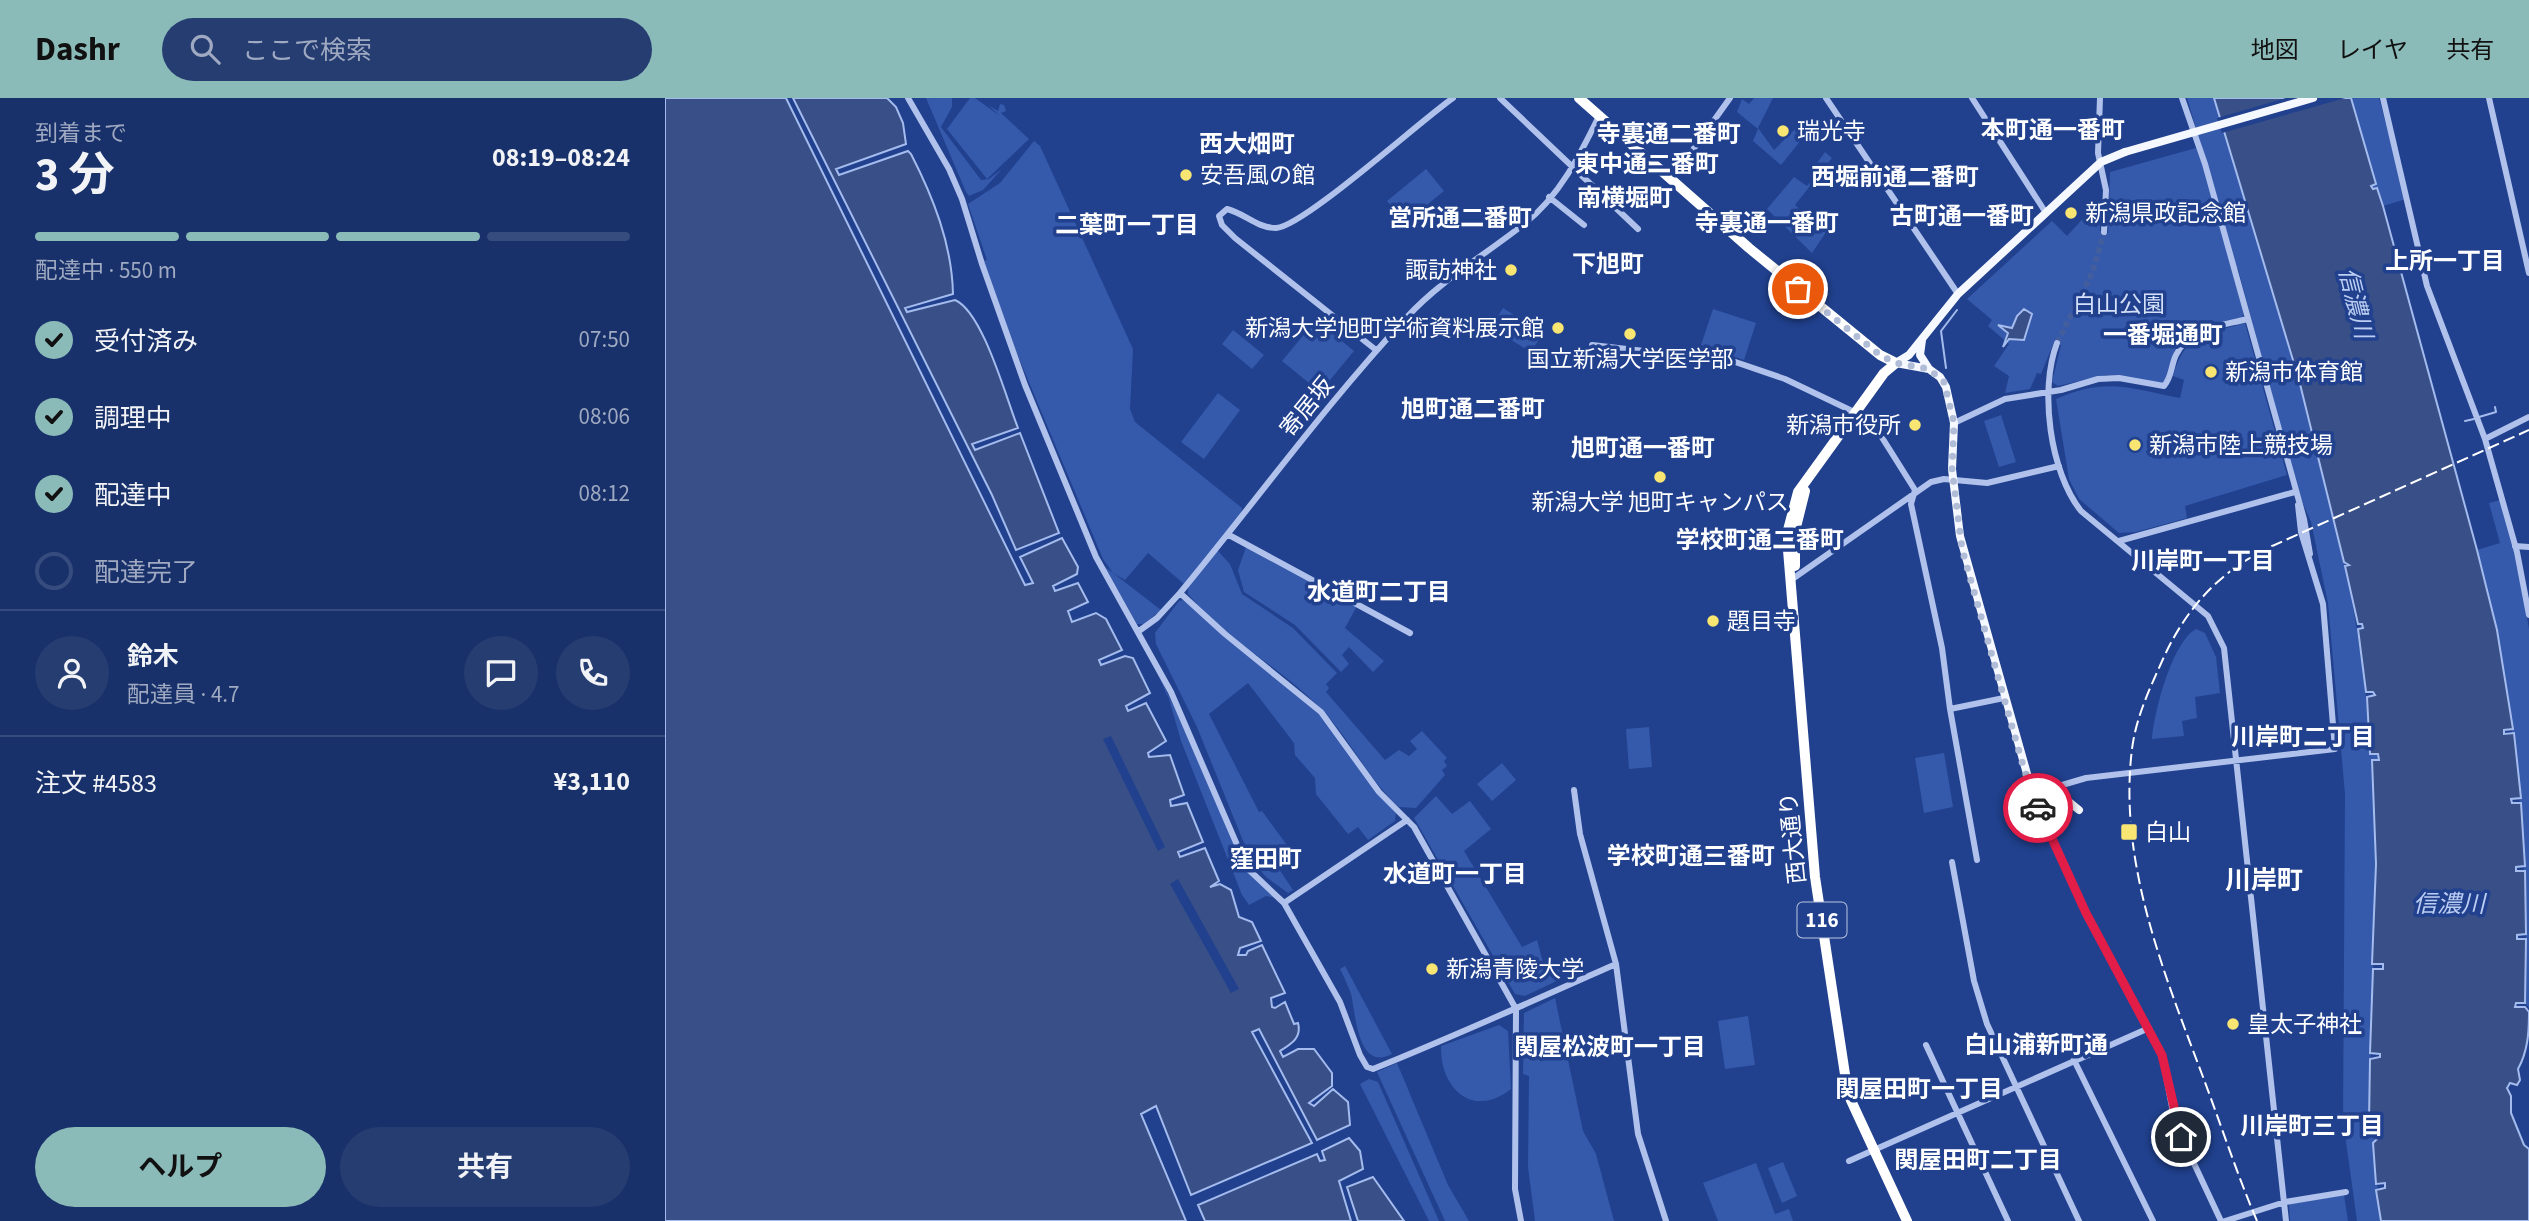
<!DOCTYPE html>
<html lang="ja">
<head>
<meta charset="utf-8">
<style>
  :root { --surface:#19316a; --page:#263d72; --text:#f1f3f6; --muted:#9fa9c1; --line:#374c7e; --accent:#8bbbb9 }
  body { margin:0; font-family:"Source Sans 3","Noto Sans JP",sans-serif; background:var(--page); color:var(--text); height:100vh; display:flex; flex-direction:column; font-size:26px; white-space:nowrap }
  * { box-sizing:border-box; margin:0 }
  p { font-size:23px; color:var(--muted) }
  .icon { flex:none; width:38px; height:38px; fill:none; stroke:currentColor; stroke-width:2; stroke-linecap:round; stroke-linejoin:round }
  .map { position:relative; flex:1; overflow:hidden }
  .drawer { display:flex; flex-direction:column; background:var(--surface); width:665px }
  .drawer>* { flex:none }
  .pin { position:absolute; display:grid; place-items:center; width:60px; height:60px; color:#fff; margin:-30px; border:4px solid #fff; border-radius:50%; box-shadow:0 2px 7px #0007 }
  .courier { position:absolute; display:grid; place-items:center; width:70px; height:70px; margin:-35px; border:5px solid #e11d48; border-radius:50%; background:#fff; color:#222; box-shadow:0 2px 9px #0007 }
  .summary em { font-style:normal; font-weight:700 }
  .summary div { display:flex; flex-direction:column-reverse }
  .summary { display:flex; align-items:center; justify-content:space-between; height:119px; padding:0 35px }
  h1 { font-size:46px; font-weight:700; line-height:52px }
  .bar { display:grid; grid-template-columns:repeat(4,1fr); gap:10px 7px; align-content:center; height:84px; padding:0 35px }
  .bar i { height:9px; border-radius:5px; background:var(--line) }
  .bar .selected { background:var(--accent) }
  .bar p { grid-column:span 4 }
  .line { display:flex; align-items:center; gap:18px; padding:0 35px; border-top:2px solid var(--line) }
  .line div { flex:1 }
  .round { display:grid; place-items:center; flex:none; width:74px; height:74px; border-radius:37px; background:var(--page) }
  ol { padding:0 35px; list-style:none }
  li { display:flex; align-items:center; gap:21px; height:77px }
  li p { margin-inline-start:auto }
  li .icon { padding:7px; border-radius:50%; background:var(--accent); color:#111; stroke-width:4 }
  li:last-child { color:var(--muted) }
  li i { width:38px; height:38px; border:4px solid var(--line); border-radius:50% }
  .button { display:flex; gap:14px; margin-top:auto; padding:14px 35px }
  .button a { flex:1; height:80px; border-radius:42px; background:var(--accent); color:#111; font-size:28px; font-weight:700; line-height:80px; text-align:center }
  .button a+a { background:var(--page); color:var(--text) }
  header { display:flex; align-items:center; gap:42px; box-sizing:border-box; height:98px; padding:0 35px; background:var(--accent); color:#111 }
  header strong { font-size:33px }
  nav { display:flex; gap:38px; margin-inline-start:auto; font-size:24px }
  .search { width:490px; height:63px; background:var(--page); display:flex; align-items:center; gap:18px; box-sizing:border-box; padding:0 24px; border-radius:38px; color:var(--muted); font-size:26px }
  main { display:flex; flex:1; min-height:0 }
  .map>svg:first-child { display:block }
  .green { fill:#3559ab }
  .water { fill:#384f88; stroke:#a4bbed; stroke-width:2 }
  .pier { fill:#21418e }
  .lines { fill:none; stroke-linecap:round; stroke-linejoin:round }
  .stream { stroke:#a4bbed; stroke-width:2 }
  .minor-tunnel { stroke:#425e9f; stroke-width:6; stroke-dasharray:6 3; stroke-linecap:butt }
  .minor { stroke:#b0c2ec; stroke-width:6 }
  .major { stroke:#f6f8ff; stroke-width:8 }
  .highway { stroke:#fff; stroke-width:10 }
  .rail { stroke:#fff; stroke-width:2; stroke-dasharray:12 5; stroke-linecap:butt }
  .major-bridge { stroke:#f6f8ff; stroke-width:8 }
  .done { stroke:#b1bcd7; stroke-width:7; stroke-dasharray:0 12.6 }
  .route { stroke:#e11d48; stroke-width:9 }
  .poi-dot { fill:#f8e572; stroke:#21418e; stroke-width:2.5 }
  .labels { text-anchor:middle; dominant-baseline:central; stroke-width:7; stroke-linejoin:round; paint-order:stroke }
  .shield { fill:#21418e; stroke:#bcc6dd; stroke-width:2 }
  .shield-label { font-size:21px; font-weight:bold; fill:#fff }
  .poi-label { font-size:23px; fill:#fff; stroke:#21418e; text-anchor:start }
  .park-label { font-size:23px; fill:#d5e0f9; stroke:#21418e }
  .street-label { font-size:23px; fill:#fff; stroke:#21418e }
  .neighbourhood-label { font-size:24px; font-weight:bold; fill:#fff; stroke:#21418e }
  .water-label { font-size:24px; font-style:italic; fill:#bccdf3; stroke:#21418e }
  .quarter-label { font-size:26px; font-weight:bold; fill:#fff; stroke:#21418e }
</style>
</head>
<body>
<header>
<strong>Dashr</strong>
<div class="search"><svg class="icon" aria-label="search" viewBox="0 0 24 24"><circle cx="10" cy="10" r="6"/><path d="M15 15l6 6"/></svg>ここで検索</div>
<nav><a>地図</a><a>レイヤ</a><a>共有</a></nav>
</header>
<main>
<section class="drawer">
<div class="summary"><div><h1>3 分</h1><p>到着まで</p></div><em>08:19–08:24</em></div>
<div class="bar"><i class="selected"></i><i class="selected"></i><i class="selected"></i><i></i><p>配達中 · 550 m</p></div>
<ol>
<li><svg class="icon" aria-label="check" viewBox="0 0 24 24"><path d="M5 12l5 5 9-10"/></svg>受付済み<p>07:50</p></li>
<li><svg class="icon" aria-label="check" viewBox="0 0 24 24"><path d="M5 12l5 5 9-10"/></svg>調理中<p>08:06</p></li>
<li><svg class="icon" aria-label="check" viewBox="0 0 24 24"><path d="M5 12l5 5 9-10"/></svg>配達中<p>08:12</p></li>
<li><i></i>配達完了</li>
</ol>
<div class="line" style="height:126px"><a class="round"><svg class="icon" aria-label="person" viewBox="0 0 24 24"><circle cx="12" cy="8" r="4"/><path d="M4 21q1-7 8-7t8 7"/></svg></a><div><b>鈴木</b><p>配達員 · 4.7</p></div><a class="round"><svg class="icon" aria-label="chat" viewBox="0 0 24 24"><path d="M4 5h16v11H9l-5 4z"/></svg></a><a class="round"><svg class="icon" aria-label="phone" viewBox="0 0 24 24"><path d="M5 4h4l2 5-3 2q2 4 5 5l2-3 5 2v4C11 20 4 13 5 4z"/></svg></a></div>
<div class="line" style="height:91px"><div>注文 #4583</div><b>¥3,110</b></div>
<div class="button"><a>ヘルプ</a><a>共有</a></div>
</section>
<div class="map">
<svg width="1864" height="1123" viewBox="0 0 1864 1123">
  <rect width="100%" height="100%" fill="#21418e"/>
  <path class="green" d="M 261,0 L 287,0 L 287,9 L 276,29 L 316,82 L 324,81 L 337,71 L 318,92 L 304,98 L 301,94 Z
    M 305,0 L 310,0 L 335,18 L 323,7 L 333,13 L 335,6 L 339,7 L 341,13 L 336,15 L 364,41 L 322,81 L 282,31 Z
    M 1089,0 L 1108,0 L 1093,30 L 1109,52 L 1130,31 L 1146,21 L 1149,26 L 1116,67 L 1088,43 L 1093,31 L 1072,14 L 1077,1 L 1084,6 Z
    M 1522,0 L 1549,0 C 1612,215 1692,431 1706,656 L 1713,656 L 1714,662 L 1707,663 L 1711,766 L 1704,1023 L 1717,1024 L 1716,1037 L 1708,1045 L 1716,1123 L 1692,1123 L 1678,1022 L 1680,696 L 1663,505 L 1646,424 L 1633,394 L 1573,171 L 1568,175 L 1579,216 L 1576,221 C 1550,227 1516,230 1507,260 C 1504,270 1505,279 1497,285 L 1440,277 L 1393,288 L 1387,284 L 1396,247 L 1389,244 L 1376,276 L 1372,275 L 1365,291 L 1340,295 L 1344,278 L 1329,268 L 1344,246 L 1323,228 L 1327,222 L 1302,201 L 1387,123 L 1402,138 L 1424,114 L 1434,111 L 1435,133 L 1443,135 L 1445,74 L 1531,50 L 1551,98 Z
    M 1686,0 L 1714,0 L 1741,101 L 1718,108 L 1712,90 L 1707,91 L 1706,87 L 1711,86 Z
    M 369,43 L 375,48 L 468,251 L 465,311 L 470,324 L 577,410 L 576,417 L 519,486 L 483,455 L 460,482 L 448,475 L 438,461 L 353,258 L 318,163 L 322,162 L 303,106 L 335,85 Z
    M 1160,54 L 1167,60 L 1130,107 L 1146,121 L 1156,110 L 1168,119 L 1174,115 L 1147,155 L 1102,111 L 1129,79 L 1142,88 L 1154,72 L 1150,68 Z
    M 761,71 L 779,93 L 740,125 L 722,103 Z
    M 838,210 L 878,235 L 866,254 L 826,230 Z
    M 1048,211 L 1091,225 L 1079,262 L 1036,247 Z
    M 651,222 L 689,253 L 655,294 L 617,263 Z
    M 1580,225 L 1622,377 L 1520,408 L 1522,420 L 1471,434 L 1454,435 L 1414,401 L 1404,381 L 1391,301 C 1442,279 1463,290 1515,300 L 1519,282 L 1508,278 C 1522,233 1539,237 1580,225 Z
    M 568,232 L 599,257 L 587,271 L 557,246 Z
    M 553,295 L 575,312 L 539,361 L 516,344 Z
    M 1336,317 L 1351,364 L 1334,369 L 1319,323 Z
    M 1835,402 L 1851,457 L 1864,531 L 1864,910 L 1860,905 C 1864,745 1851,608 1812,452 L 1835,445 L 1824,405 Z
    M 581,449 L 693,506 L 680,530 L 719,563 L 708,574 L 684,549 L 677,557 L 684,566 L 676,574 L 630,527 L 579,494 L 573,472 Z
    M 552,452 L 565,466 L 577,496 L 628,530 L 672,575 L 661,586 L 664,590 L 661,594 L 720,662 L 734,652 L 744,658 L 752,651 L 745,643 L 757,633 L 782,660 L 779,663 L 782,668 L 777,672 L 780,677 L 751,710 L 734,709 C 703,681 686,642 657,612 C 616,569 561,542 523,496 L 523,489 Z
    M 439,468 L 496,512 L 479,526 L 472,526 Z
    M 518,502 L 654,615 L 731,715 L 730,723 L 703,742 L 693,729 L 683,736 L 651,696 L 650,680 L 630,657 L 629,645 L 583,585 L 544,616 L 594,714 L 597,713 L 630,758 L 614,771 L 628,792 L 623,795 L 601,779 L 585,760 L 532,629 L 491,546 L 490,535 L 514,503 Z
    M 1531,531 L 1540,535 L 1551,559 L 1555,595 L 1530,599 L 1532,620 L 1517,623 L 1519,638 L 1487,641 C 1489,614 1507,544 1531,531 Z
    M 482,553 L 527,646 L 578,769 L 611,800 L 601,798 L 584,807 L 577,797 L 516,643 L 504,601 Z
    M 984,629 L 987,669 L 964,671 L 961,631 Z
    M 1279,655 L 1288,709 L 1259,715 L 1250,660 Z
    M 837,665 L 851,682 L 827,703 L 812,686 Z
    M 771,698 L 787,716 L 805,703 L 826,731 L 799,753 L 857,849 L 872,842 L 879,868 L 893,865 L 898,880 L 860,898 L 850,896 L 749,720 Z
    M 680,868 L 727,956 C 692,974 691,916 686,896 C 683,888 679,879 675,871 Z
    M 890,900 L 918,1033 L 931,1056 L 949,1123 L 870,1123 L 863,1069 L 864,978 L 858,976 L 859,915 Z
    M 1083,918 L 1090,967 L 1060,971 L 1053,923 Z
    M 834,927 L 843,933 L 846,991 C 808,1021 775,991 776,948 Z
    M 732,965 L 783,1087 L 804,1123 L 780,1123 L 712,974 Z
    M 704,981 L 713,984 L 774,1123 L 764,1123 L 695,986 Z
    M 1118,1064 L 1132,1098 L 1117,1105 L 1103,1070 Z
    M 1091,1065 L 1110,1116 L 1124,1111 L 1128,1123 L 1053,1123 L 1038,1085 Z
    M 1679,1097 L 1683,1123 L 1625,1123 L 1624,1106 Z"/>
  <path class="water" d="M 0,0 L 121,0 L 360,487 L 368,485 L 355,459 L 397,440 L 413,469 L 412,476 L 388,488 L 390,493 L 413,485 L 423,504 L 403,513 L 407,524 L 431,515 L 441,521 L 457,552 L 434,562 L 436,567 L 460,558 L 468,560 L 485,595 L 461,608 L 463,613 L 481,605 L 501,643 L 483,655 L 484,659 L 505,657 L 519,697 L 505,702 L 506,708 L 522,705 L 538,744 L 513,754 L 515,759 L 540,750 L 554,783 L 545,789 L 555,786 L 566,792 L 574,819 L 587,824 L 596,843 L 575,850 L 573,857 L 581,857 L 583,853 L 597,847 L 620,895 L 606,900 L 607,909 L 610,910 L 620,904 L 629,926 L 633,925 C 637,940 626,946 615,953 L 618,959 L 633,951 L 649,951 L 667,975 L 667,988 L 644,1005 L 649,1008 L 668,991 L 683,1004 L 685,1027 L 652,1042 L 594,931 L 587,934 L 647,1045 L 526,1097 L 491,1008 L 476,1016 L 521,1123 L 0,1123 Z
    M 128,0 L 222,0 L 231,9 L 238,25 L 241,46 L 171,71 L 174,77 L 243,53 L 246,56 C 268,99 287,146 288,196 L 240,210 L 242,214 L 290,202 C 318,214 341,300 353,330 L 307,346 L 310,352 L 355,335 L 394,435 L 351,452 L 327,397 Z
    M 1549,0 L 1686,0 L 1711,86 L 1706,88 L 1708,91 L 1712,90 L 1718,108 L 1812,452 L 1832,532 L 1848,631 L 1839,632 L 1839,636 L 1849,635 L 1856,700 L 1846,701 L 1847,705 L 1856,705 L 1860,768 L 1851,769 L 1851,773 L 1860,773 L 1861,836 L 1852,837 L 1852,841 L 1861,841 L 1860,905 L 1851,905 L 1850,909 L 1860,909 L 1864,914 C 1864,934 1863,953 1853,971 L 1855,982 L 1852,987 L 1845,985 L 1842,990 L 1846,998 L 1846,1015 L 1859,1047 L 1864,1051 L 1864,1123 L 1716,1123 L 1711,1092 L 1720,1090 L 1720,1085 L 1711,1086 L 1708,1045 L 1716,1037 L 1717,1024 L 1704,1024 L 1705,961 L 1715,959 L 1715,956 L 1705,955 L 1708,871 L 1718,871 L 1718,866 L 1707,866 L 1711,766 L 1707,662 L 1714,662 L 1713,656 L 1705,656 L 1702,599 L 1710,597 L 1708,594 L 1701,594 L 1693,531 L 1698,530 L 1697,526 L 1693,526 L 1680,468 L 1684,467 L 1679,464 L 1634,282 Z
    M 1359,211 L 1367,216 L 1359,242 L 1344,241 L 1338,249 L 1343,235 L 1333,227 L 1347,230 L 1352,218 Z
    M 684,1040 L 695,1053 L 698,1071 L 674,1083 L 686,1123 L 540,1123 L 533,1107 L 652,1056 L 655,1063 L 660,1062 L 657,1053 Z
    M 708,1079 L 739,1123 L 693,1123 L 682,1089 Z"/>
  <path class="pier" d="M 1621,0 L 1680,0 L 1557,35 L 1552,20 Z
    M 446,638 L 500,749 L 493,753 L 438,641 Z
    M 513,781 L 574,891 L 566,895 L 505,786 Z"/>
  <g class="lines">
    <path class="stream" d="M 1281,270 L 1276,233 L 1292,212
      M 1814,319 L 1831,314 L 1830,309
      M 1800,323 L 1809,321"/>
    <path class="minor-tunnel" d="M 1392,245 L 1428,173 L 1439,134"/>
    <path class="minor" d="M 243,0 L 284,71 L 297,101 L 317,166 L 360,287 L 431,459 L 506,594 L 582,770 L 619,805 L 675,904 L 695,957 L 702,969 L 708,971 C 790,938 870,902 951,866
      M 835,0 L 973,131
      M 1161,0 L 1293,196
      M 1307,0 L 1381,115
      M 1435,0 L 1433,55 L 1441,92 L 1439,134
      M 1517,0 L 1540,66 L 1639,421 L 1645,456
      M 1718,0 L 1762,188 L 1820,341 L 1852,454 L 1864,517
      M 1824,0 L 1864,175
      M 1007,81 L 1065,0
      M 884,99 L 919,127
      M 1392,245 C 1374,292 1385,374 1416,413 L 1543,518 L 1559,550 L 1621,1123
      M 927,247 L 1014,257 L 1041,254 L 1120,281 L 1206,322 L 1250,392 L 1246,406 L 1277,550 L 1285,611 L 1339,600
      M 711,252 L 570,140 L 557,127 L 554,118 L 562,111 C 579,115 592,130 611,130 C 638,129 756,22 788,0
      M 1289,325 L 1340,301 L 1396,292 L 1433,281 L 1454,280 L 1499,288 C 1507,279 1506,267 1511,257 C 1524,230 1556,228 1582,221
      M 1820,341 L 1864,319
      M 564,437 L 745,535
      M 1454,443 L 1630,394
      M 1850,448 L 1864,449
      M 1126,482 L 1266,384 L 1279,381 L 1322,385 L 1394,368
      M 515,495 L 560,536 L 656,614 L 714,694 L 749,729 L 851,911 L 850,1091 L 856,1123
      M 474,533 L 492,520 L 515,495 C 591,403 661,306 742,219 C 776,182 820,157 859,126 C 894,99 915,57 934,18
      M 1285,611 L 1312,762
      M 1387,690 L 1421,680 L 1670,651 L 1658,506 L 1636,434 L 1633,407
      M 909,692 L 915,736 L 951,866 L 973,1036 L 1001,1123
      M 1368,697 L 1421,815 L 1497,957 L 1510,1025 L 1556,1123
      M 1287,764 L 1309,883 L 1322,926 L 1414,1123
      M 619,805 L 742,722
      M 1261,947 L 1343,1123
      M 1409,962 L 1488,1123
      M 1184,1063 L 1484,930
      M 1560,1123 L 1620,1104 L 1681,1094"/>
    <path class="major" d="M 1257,242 L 1255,257 L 1264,271
      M 1231,265 L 1264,271 L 1275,279 L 1281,289 L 1289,325 L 1287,371 L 1295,438 L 1368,697 L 1387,690 L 1414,712
      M 1231,265 L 1244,257 L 1293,196 L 1436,64 L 1460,54"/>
    <path class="highway" d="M 914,0 L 1084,150 L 1215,257 L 1231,265 L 1219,275 L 1133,394 L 1123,432 L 1123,452 L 1150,779 L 1183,996 L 1242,1123
      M 1130,468 L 1130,433 L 1140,393"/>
    <path class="rail" d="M 1592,1123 C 1572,1076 1556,1027 1538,979 C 1499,875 1453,764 1467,651 C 1471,619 1485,590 1498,561 C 1521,510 1555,473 1605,449 L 1864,332"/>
    <path class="major-bridge" d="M 1460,54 L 1648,0"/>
  </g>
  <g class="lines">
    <path class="done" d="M 1133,191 L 1215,257 L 1231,265 L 1264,271 L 1279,284 L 1289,325 L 1287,371 L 1297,451 L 1359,671 L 1373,710"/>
    <path class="route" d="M 1373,710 L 1421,815 L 1497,957 L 1516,1039"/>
  </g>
  <g class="poi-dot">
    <circle cx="1118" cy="33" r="7"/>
    <circle cx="521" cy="77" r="7"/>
    <circle cx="1406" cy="115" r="7"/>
    <circle cx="846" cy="172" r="7"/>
    <circle cx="893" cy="230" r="7"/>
    <circle cx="965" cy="236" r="7"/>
    <circle cx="1546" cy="274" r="7"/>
    <circle cx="1250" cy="327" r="7"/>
    <circle cx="1470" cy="347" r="7"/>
    <circle cx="995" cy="379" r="7"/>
    <circle cx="1048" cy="523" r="7"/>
    <rect x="1455" y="725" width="18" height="18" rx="3.5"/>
    <circle cx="767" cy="871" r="7"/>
    <circle cx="1568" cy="926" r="7"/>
  </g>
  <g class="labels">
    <rect class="shield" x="1132.5" y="804.5" width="49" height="35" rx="5"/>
    <g class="shield-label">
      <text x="1157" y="822">116</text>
    </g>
    <g class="poi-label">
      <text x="1132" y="33">瑞光寺</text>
      <text x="535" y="77">安吾風の館</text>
      <text x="1420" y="115">新潟県政記念館</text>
      <text x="832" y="172" text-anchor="end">諏訪神社</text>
      <text x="879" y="230" text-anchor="end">新潟大学旭町学術資料展示館</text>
      <text x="965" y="261" text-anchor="middle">国立新潟大学医学部</text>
      <text x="1560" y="274">新潟市体育館</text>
      <text x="1236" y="327" text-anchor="end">新潟市役所</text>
      <text x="1484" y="347">新潟市陸上競技場</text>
      <text x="995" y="404" text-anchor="middle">新潟大学 旭町キャンパス</text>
      <text x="1062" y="523">題目寺</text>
      <text x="1480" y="734">白山</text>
      <text x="781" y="871">新潟青陵大学</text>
      <text x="1582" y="926">皇太子神社</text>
    </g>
    <g class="park-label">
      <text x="1454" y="206">白山公園</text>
    </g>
    <g class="street-label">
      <text transform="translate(642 309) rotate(-51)">寄居坂</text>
      <text transform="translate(1128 740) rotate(-96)">西大通り</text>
    </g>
    <g class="neighbourhood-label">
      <text x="1388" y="32">本町通一番町</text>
      <text x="1004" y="36">寺裏通二番町</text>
      <text x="582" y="46">西大畑町</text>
      <text x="982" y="66">東中通二番町</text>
      <text x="1230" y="79">西堀前通二番町</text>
      <text x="960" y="100">南横堀町</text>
      <text x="1297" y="118">古町通一番町</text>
      <text x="795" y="120">営所通二番町</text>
      <text x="1102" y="125">寺裏通一番町</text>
      <text x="462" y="127">二葉町一丁目</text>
      <text x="1780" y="163">上所一丁目</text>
      <text x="943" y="166">下旭町</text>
      <text x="1498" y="237">一番堀通町</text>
      <text x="808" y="311">旭町通二番町</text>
      <text x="978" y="350">旭町通一番町</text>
      <text x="1095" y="442">学校町通二番町</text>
      <text x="1538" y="463">川岸町一丁目</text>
      <text x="714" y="494">水道町二丁目</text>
      <text x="1638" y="639">川岸町二丁目</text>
      <text x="1026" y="758">学校町通三番町</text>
      <text x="601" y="761">窪田町</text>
      <text x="790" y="776">水道町一丁目</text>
      <text x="1371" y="947">白山浦新町通</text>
      <text x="945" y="949">関屋松波町一丁目</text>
      <text x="1254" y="991">関屋田町一丁目</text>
      <text x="1647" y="1028">川岸町三丁目</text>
      <text x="1313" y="1062">関屋田町二丁目</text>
    </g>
    <g class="water-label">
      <text transform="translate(1690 205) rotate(76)">信濃川</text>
      <text x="1784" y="806">信濃川</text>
    </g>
    <g class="quarter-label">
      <text x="1599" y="782">川岸町</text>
    </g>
  </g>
</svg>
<div class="pin" style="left:1133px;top:191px;background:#ea580c"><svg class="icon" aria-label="bag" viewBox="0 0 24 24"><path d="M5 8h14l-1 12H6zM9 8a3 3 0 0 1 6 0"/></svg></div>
<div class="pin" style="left:1516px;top:1039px;background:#1f2937"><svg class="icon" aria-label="home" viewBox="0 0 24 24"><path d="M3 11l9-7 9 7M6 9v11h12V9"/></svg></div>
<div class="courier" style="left:1373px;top:710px"><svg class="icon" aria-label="car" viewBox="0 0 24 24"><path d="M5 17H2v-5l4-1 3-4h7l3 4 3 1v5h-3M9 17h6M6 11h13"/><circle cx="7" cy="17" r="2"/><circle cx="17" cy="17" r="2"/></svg></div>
</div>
</main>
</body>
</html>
